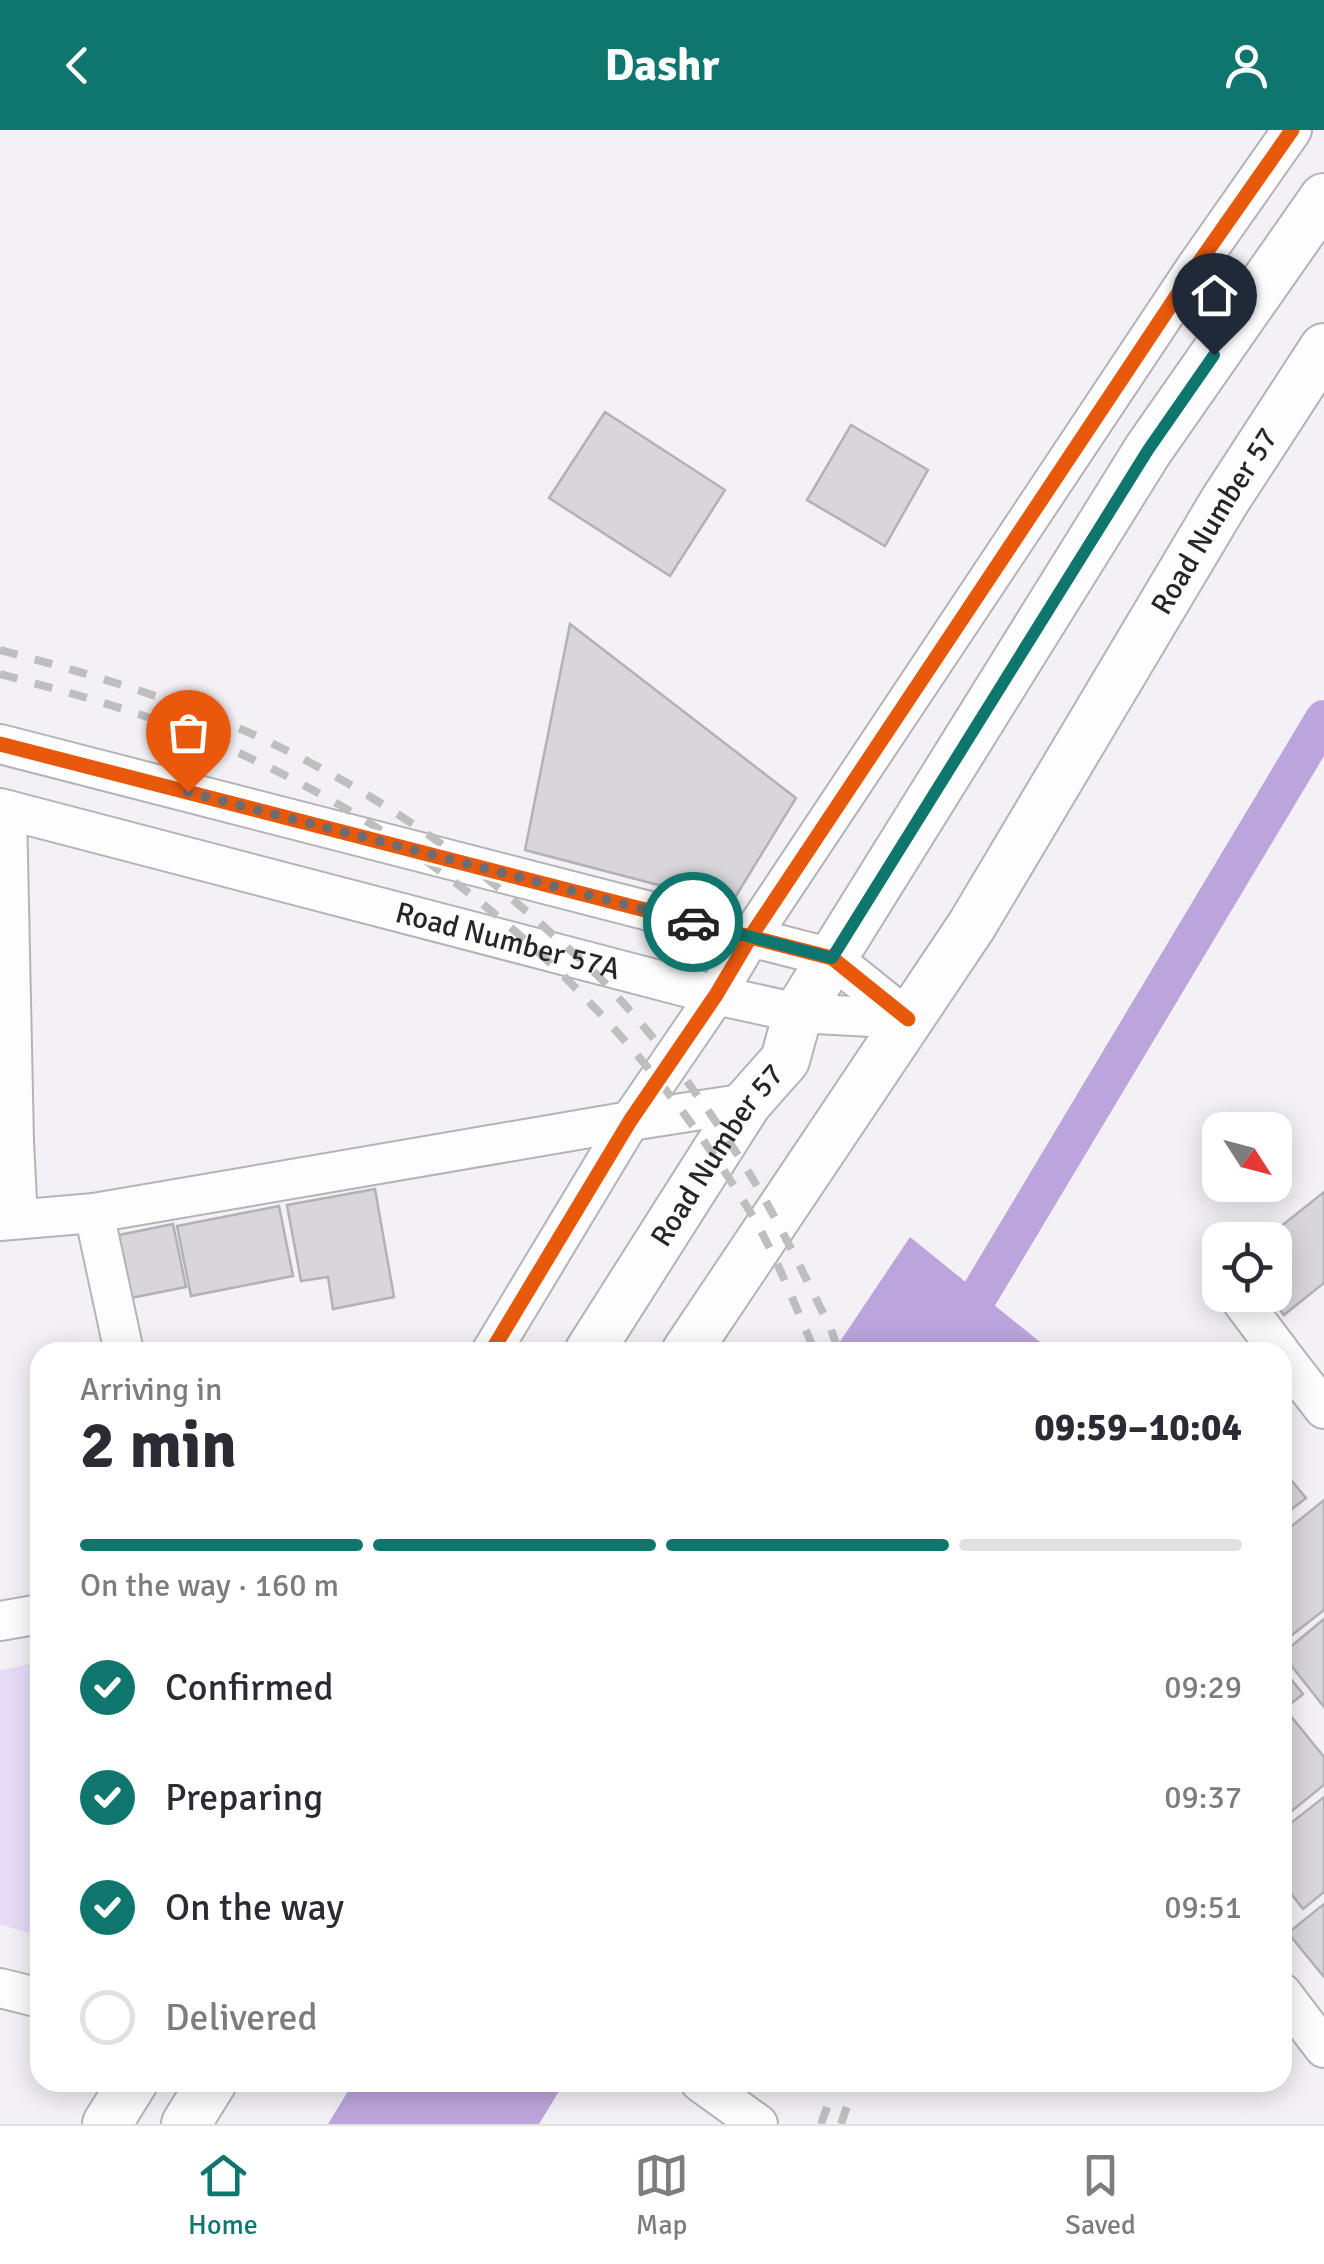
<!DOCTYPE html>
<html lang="en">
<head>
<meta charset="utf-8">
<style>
  :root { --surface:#fff; --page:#f7f7f7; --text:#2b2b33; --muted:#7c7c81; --line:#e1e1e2; --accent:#0f766e }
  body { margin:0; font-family:Signika,sans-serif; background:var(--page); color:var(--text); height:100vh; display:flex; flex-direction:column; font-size:38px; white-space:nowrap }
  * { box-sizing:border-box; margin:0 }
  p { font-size:32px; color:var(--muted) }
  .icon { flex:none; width:55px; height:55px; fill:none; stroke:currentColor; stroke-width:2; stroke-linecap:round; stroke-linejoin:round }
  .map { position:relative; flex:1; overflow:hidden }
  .drawer { position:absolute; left:30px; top:1212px; width:1262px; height:750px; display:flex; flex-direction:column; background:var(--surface); border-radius:30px; box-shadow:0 5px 25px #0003 }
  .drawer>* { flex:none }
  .needle { width:65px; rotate:126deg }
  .fabs { position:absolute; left:1202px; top:982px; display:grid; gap:20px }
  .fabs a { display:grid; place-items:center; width:90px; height:90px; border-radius:20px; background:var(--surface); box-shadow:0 5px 25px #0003; font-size:50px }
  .pin { position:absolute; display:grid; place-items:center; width:85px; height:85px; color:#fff; margin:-102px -42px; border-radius:50% 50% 50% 0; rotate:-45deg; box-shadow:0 0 10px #0007 }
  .pin .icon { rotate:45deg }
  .courier { position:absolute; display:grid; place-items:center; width:100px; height:100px; margin:-50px; border:8px solid #0f766e; border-radius:50%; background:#fff; color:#222; box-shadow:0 2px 12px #0007 }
  .overview em { font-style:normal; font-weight:800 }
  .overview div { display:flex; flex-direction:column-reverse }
  .overview { display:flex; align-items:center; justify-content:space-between; height:170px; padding:0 50px }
  h1 { font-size:65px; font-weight:800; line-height:75px }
  .bar { display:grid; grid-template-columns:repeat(4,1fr); gap:15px 10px; align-content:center; height:120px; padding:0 50px }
  .bar i { height:12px; border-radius:8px; background:var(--line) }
  .bar .on { background:var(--accent) }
  .bar p { grid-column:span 4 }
  ol { padding:0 50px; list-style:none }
  li { display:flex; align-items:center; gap:30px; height:110px }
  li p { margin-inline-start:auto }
  li .icon { padding:10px; border-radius:50%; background:var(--accent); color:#fff; stroke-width:4 }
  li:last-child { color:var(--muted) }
  li i { width:55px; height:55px; border:5px solid var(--line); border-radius:50% }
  header { display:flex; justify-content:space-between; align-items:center; height:130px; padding:0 50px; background:var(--accent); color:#fff; font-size:45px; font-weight:800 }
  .menu { display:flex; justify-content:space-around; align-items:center; height:140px; border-top:2px solid var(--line); background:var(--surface); font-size:28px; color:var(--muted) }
  .menu a { display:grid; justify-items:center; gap:5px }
  .menu .on { color:var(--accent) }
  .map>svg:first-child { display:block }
  .green { fill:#e6dcf8 }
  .water { fill:#bca5dc }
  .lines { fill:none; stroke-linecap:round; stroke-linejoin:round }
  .canal { stroke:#bca5dc; stroke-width:38 }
  .building { fill:#d8d6da; stroke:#b2b1b5; stroke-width:2.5 }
  .minor-casing { stroke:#b5b3b7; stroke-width:42 }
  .major-casing { stroke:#b5b3b7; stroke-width:52 }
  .minor { stroke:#fdfdfe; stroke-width:38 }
  .major { stroke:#fdfdfe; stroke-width:48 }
  .rail { stroke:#bebebf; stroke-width:8; stroke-dasharray:18 18; stroke-linecap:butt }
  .cycleway-casing { stroke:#fff; stroke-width:21 }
  .cycleway { stroke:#e8590c; stroke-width:15 }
  .done { stroke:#6e6c71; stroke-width:10; stroke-dasharray:0 18 }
  .route { stroke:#0f766e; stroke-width:12 }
  .labels { text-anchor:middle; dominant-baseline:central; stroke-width:9; stroke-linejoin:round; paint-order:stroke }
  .street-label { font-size:30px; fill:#272529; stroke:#fff }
</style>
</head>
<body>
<header><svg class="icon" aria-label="back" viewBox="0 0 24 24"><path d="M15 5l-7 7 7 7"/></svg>Dashr<svg class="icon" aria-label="person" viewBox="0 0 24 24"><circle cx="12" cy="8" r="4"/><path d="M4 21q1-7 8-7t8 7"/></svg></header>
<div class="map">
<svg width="1324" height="1994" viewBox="0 0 1324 1994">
  <rect width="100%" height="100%" fill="#f3f1f6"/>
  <path class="green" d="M 40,1532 L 40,1807 L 0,1794 L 0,1540 Z"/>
  <path class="water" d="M 910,1107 L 1040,1212 L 1034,1222 L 833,1222 Z
    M 353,1953 L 353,1952 L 564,1953 L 539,1994 L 328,1994 Z"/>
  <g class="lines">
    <path class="canal" d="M 941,1222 L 981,1162 L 1324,589"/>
  </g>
  <path class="building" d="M 605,282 L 725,360 L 670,446 L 549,368 Z
    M 851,295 L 928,340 L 885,416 L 807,370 Z
    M 570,494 L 796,668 L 731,774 L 525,720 Z
    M 375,1059 L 394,1167 L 333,1179 L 328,1147 L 301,1151 L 287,1075 Z
    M 1324,1062 L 1324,1153 L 1284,1185 L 1268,1165 L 1275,1165 L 1275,1110 L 1264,1110 Z
    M 279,1076 L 293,1146 L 191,1166 L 177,1096 Z
    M 173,1094 L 186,1157 L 126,1169 L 114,1106 Z
    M 1282,1339 L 1306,1368 L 1282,1387 Z
    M 1324,1370 L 1324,1480 L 1292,1505 L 1282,1494 L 1282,1404 Z
    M 1324,1489 L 1324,1577 L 1282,1524 Z
    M 1282,1538 L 1303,1564 L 1282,1581 Z
    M 1290,1585 L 1324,1627 L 1324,1655 L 1282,1689 L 1282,1591 Z
    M 1324,1667 L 1324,1762 L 1303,1779 L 1282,1752 L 1282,1700 Z
    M 1324,1774 L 1324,1847 L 1288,1803 Z"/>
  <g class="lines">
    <defs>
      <g id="minor">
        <path d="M 0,614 L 832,828 L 908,889"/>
        <path id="s1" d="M 0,678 L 716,865 L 798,883 L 908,889"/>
        <path d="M 7,680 L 14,1012 L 18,1089"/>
        <path d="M 94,1083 L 124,1222"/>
        <path d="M 0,1091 L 94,1083 L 630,991 L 747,973"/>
        <path d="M 1243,1173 L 1280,1222"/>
        <path d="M 491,1222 L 630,991 L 716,865 L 751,806 L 1196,137 L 1292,0"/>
        <path d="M 1282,1225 L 1324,1279"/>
        <path d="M 0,1491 L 40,1484"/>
        <path d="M 0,1858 L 40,1868"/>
        <path d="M 1282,1863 L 1324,1918"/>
        <path d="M 700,1952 L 758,1994"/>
      </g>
      <g id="major">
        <path id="s2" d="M 589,1222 L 747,973 L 785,930 L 798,883 L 1148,320 L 1324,68"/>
        <path id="s3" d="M 686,1222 L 972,795 L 1224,372 L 1324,218"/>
        <path d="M 107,1994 L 133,1952"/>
        <path d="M 186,1994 L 212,1952"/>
      </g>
    </defs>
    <use href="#minor" class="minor-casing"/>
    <use href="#major" class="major-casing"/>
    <use href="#minor" class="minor"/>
    <use href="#major" class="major"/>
    <path class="rail" d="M 0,520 C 90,544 180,570 265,610 C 371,660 467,726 553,805 C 570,820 588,835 603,851 C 657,908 705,972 746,1038 C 778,1089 804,1145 831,1199 L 839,1222
      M 0,544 C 68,562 137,581 202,607 C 433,702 624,872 752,1085 C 777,1128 796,1177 815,1222
      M 821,1994 L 836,1952
      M 841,1994 L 855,1952"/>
    <defs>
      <path id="cycleway" d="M 0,614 L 832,828 L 908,889
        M 491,1222 L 630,991 L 716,865 L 751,806 L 1196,137 L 1292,0"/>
    </defs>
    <use href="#cycleway" class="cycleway-casing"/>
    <use href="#cycleway" class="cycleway"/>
  </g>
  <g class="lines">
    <path class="done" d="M 188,662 L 693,792"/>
    <path class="route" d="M 693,792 L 832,828 L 1148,320 L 1214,225"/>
  </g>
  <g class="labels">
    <g class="street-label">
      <text stroke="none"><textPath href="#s3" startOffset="985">Road Number 57</textPath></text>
      <text stroke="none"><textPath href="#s1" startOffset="525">Road Number 57A</textPath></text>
      <text stroke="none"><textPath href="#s2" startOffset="235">Road Number 57</textPath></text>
    </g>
  </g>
</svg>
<div class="fabs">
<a><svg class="needle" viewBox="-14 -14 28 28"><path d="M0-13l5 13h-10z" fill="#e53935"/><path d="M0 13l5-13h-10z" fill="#7c7c81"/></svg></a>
<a><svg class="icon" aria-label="locate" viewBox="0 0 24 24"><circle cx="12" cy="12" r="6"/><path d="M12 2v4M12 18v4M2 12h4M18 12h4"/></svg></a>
</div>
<div class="pin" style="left:188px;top:662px;background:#ea580c"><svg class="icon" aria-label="bag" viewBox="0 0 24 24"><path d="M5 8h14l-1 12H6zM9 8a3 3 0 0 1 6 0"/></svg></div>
<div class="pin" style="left:1214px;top:225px;background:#1f2937"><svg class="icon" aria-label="home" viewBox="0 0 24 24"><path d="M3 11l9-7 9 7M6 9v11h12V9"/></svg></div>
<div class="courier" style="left:693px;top:792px"><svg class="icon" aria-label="car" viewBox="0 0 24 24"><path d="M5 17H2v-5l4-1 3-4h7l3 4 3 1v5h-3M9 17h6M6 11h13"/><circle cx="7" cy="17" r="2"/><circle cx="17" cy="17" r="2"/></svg></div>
<section class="drawer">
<div class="overview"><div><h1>2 min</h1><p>Arriving in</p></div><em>09:59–10:04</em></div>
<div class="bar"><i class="on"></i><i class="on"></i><i class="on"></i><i></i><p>On the way · 160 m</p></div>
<ol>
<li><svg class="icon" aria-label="check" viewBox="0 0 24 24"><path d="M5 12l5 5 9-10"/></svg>Confirmed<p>09:29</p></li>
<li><svg class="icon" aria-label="check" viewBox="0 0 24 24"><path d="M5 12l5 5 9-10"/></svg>Preparing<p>09:37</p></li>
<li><svg class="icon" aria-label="check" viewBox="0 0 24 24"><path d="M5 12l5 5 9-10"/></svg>On the way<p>09:51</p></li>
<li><i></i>Delivered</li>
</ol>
</section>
</div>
<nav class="menu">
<a class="on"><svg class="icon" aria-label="home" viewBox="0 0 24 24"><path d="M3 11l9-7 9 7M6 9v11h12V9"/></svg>Home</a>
<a><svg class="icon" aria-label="map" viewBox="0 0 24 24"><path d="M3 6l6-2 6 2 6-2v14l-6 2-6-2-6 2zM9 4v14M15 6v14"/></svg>Map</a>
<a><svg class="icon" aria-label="saved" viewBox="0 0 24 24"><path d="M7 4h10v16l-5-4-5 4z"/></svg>Saved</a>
</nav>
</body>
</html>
